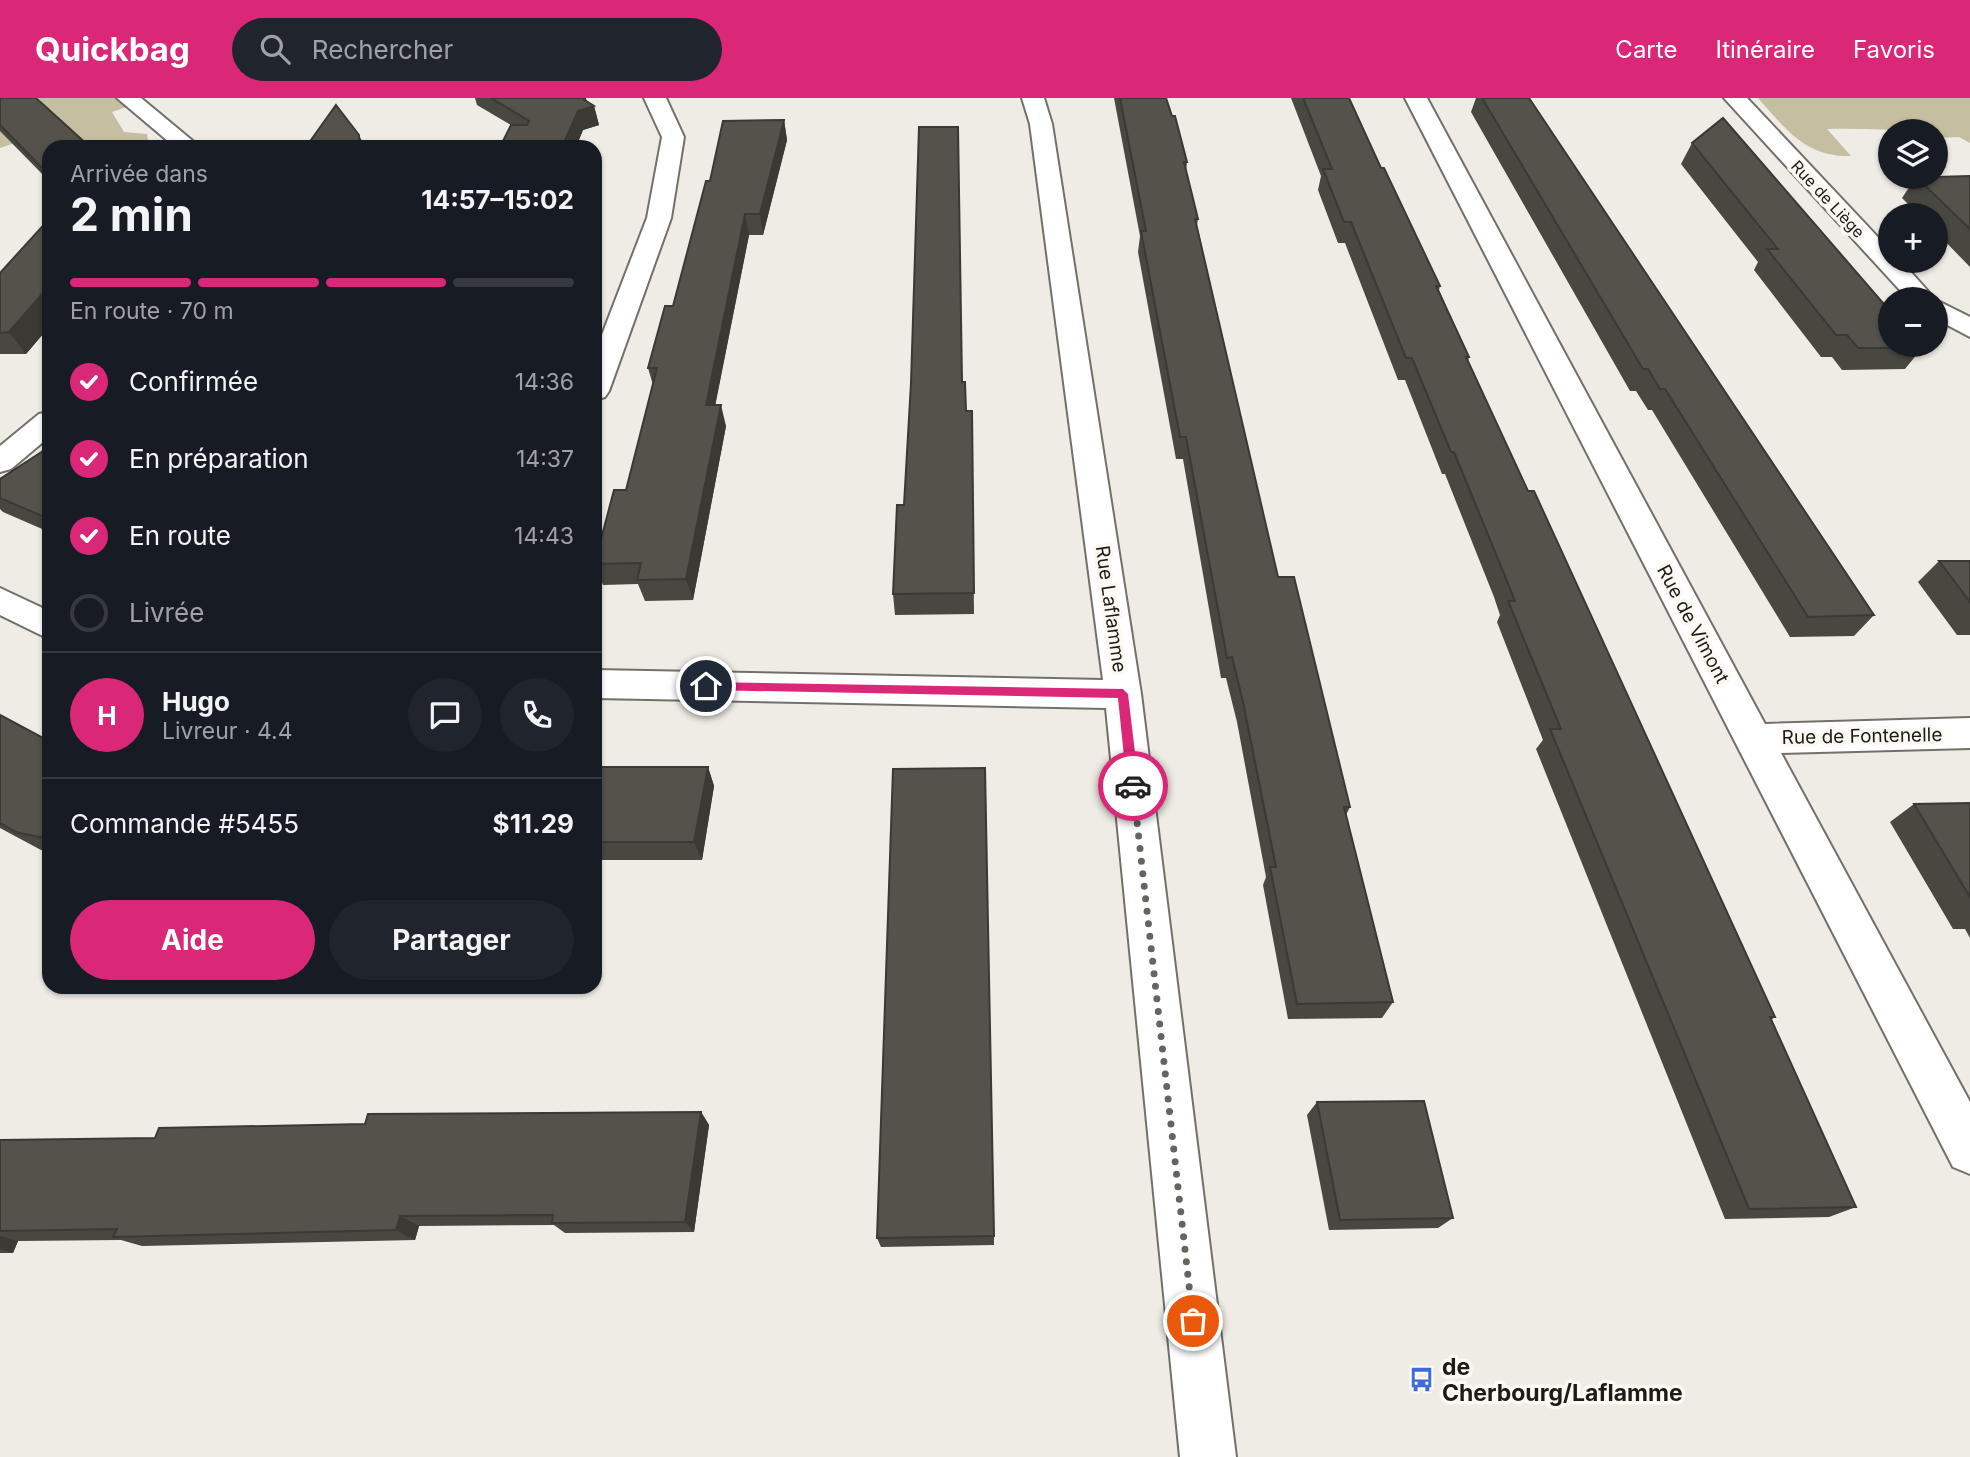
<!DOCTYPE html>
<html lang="fr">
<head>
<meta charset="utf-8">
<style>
  :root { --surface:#171b24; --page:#20242c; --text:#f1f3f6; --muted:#9ea1a6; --line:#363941; --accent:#db2777 }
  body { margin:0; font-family:Inter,sans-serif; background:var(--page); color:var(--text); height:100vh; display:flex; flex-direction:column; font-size:26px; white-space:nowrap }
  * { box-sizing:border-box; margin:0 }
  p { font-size:23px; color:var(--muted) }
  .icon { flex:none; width:38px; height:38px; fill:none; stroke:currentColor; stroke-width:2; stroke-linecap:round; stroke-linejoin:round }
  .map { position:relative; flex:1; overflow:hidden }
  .sheet { position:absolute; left:42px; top:42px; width:560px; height:854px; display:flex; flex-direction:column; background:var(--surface); border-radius:21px; box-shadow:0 2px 5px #0004 }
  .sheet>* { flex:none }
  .buttons { position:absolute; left:1878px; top:21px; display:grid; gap:14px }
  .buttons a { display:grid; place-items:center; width:70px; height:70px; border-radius:50%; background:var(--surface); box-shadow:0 2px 5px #0004; font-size:35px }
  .pin { position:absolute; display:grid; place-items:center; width:60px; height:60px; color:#fff; margin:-30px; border:4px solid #fff; border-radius:50%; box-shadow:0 2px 7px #0007 }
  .courier { position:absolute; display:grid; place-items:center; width:70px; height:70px; margin:-35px; border:5px solid #db2777; border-radius:50%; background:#fff; color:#222; box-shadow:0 2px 9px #0007 }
  .head em { font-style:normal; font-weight:700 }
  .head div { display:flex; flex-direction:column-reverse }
  .head { display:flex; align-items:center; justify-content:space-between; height:119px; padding:0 28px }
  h1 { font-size:46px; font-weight:700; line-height:52px }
  .bar { display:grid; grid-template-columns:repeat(4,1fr); gap:10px 7px; align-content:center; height:84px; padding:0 28px }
  .bar i { height:9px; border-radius:5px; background:var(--line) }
  .bar .active { background:var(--accent) }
  .bar p { grid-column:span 4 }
  .line { display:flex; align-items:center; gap:18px; padding:0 28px; border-top:2px solid var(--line) }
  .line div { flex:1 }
  .round { display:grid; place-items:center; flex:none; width:74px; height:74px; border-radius:37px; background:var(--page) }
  ol { padding:0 28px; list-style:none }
  li { display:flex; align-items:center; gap:21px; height:77px }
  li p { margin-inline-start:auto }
  li .icon { padding:7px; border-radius:50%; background:var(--accent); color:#fff; stroke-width:4 }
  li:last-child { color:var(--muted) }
  li i { width:38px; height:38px; border:4px solid var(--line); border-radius:50% }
  .action { display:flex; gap:14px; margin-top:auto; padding:14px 28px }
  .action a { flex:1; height:80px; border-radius:42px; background:var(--accent); color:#fff; font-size:28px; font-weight:700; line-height:80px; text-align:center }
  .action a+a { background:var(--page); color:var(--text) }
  header { display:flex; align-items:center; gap:42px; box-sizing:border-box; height:98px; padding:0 35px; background:var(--accent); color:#fff }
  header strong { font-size:33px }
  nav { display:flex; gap:38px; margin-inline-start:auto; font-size:24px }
  .search { width:490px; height:63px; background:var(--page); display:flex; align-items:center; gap:18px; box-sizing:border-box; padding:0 24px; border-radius:38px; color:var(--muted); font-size:26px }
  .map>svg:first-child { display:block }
  .green { fill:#c5bea0 }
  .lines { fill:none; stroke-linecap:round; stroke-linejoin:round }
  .minor-casing { stroke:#727069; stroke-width:4 }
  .minor { fill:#fff; fill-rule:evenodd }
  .wall { fill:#484740 }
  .shaded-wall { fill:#3b3934 }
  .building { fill:#54524b; stroke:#3b3934; stroke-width:2 }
  .route { fill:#db2777 }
  .done { stroke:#65645f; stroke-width:7; stroke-dasharray:0 12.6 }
  .labels { text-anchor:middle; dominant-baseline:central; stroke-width:7; stroke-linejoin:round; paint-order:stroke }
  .far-street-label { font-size:16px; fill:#1b1b18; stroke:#fbf9f1 }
  .street-label { font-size:19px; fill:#1b1b18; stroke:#fbf9f1 }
  .near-poi-label { font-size:23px; font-weight:bold; fill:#1b1b18; stroke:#fbf9f1; text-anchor:start }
</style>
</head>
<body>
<header>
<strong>Quickbag</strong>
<div class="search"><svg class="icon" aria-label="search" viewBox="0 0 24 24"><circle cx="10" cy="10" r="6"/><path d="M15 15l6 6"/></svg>Rechercher</div>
<nav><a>Carte</a><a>Itinéraire</a><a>Favoris</a></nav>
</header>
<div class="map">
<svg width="1970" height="1359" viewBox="0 0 1970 1359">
  <rect width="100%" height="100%" fill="#eeece4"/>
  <path class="green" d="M 38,0 L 128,0 L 135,6 L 112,14 L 124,34 L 147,36 L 149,49 L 87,49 L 71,31 L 62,29 L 0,50 L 0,16 L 41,3 Z
    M 1758,0 L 1970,0 L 1970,45 L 1959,39 L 1936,40 L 1936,33 C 1899,33 1864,30 1827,31 L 1851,58 C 1805,59 1786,31 1758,0 Z"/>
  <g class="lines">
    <defs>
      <path id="minor" d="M 117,0 L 141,0 L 200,49 L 175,49 Z
        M 644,0 L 666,0 L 684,39 L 671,120 L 609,293 L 605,299 L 595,302 L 595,255 L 647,120 L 662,39 Z
        M 1022,0 L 1044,0 L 1052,26 L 1141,596 L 1236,1359 L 1180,1359 L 1106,610 L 595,600 L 595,572 L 1103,582 L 1030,26 Z
        M 1405,0 L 1427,0 L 1765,626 L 1970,620 L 1970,650 L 1781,655 L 1970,1004 L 1970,1076 L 1953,1069 Z
        M 1724,0 L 1747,0 L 1890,152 L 1890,163 L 1901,163 L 1935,201 L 1908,201 Z
        M 1936,202 L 1970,219 L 1970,239 L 1936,221 Z
        M 49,314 L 49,339 L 11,371 L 0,374 L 0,348 L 39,316 Z
        M 0,490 L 49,513 L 49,541 L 0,517 Z"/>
    </defs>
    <use href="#minor" class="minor-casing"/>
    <use href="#minor" class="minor"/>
  </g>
  <path class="wall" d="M 0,0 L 49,49 L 49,83 L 0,33 Z
    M 475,0 L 586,0 L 586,3 L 594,8 L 599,27 L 583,32 L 576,49 L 500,49 L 511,27 L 477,7 Z
    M 1114,0 L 1166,0 L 1187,64 L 1186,73 L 1198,121 L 1197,127 L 1278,479 L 1350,709 L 1346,717 L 1393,904 L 1382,920 L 1288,921 L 1263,787 L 1266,779 L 1237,624 L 1226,580 L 1221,580 L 1183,361 L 1176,361 L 1138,154 L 1140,138 Z
    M 1291,0 L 1349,0 L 1381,70 L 1440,188 L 1439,192 L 1469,259 L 1468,263 L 1528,393 L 1775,919 L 1771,922 L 1856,1109 L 1829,1119 L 1725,1121 L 1536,651 L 1543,642 L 1497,524 L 1500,517 L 1494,499 L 1445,376 L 1442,376 L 1405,282 L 1398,282 L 1345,145 L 1338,145 L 1318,92 L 1321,78 Z
    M 1476,0 L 1529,0 L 1874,517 L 1854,538 L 1790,539 L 1652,312 L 1648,312 L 1636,293 L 1630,293 L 1471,14 Z
    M 784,22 L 787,42 L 763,137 L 749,137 L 715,307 L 726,328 L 693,502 L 645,503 L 638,486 L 603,487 L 595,467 L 595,464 L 626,392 L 653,287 L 648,270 L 673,208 L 710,83 Z
    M 1692,45 L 1922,250 L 1905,271 L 1842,272 L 1832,259 L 1821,259 L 1754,172 L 1758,164 L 1681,66 Z
    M 1970,78 L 1970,169 L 1936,134 L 1936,117 L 1919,117 L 1902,100 L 1916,79 Z
    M 49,121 L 49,229 L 26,256 L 0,256 L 0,175 Z
    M 962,284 L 966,313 L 972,313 L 974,516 L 895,517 L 893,496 Z
    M 49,352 L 49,434 L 3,414 L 0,411 L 0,381 Z
    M 1939,463 L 1970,463 L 1970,537 L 1957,537 L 1918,484 Z
    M 0,617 L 49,643 L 49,754 L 41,752 L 0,730 Z
    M 595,669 L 708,669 L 714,688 L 702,762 L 595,762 Z
    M 1970,705 L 1970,840 L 1965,831 L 1953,831 L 1890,724 L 1914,706 Z
    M 1317,1004 L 1453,1120 L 1438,1130 L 1329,1132 L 1307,1017 Z
    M 701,1014 L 709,1027 L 694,1134 L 565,1135 L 554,1127 L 419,1128 L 415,1142 L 142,1148 L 121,1142 L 18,1143 L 13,1155 L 0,1155 L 0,1042 L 155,1040 L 365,1026 Z
    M 994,1138 L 994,1147 L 881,1149 L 877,1140 Z"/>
  <path class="shaded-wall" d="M 583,0 L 586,0 L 588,10 L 594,8 L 599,27 L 583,32 L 576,49 L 562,49 Z
    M 784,22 L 787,42 L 763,137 L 760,116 Z
    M 359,37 L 365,49 L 359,49 Z
    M 745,116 L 749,137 L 711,329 L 706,307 Z
    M 49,188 L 49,229 L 26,256 L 9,234 Z
    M 721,307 L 726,328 L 693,502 L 686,481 Z
    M 708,669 L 714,688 L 702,762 L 694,744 Z
    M 701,1014 L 709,1027 L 694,1134 L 685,1124 Z
    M 400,1118 L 419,1128 L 415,1142 L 396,1132 Z
    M 0,1138 L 18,1143 L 13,1155 L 0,1151 Z"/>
  <path class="building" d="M 0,0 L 36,0 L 90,49 L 49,49 L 49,77 L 0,27 Z
    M 491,0 L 583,0 L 583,1 L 594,8 L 578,13 L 562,49 L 500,49 L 511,27 L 527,27 L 529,23 Z
    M 1120,0 L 1166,0 L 1172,18 L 1175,18 L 1187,64 L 1184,64 L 1198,121 L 1195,121 L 1278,479 L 1294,479 L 1350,709 L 1344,709 L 1393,904 L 1297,906 L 1270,769 L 1276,769 L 1243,604 L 1232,559 L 1227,560 L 1186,339 L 1180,339 L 1141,133 L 1146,133 Z
    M 1303,0 L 1349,0 L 1381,70 L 1384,70 L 1440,188 L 1436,188 L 1469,259 L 1466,259 L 1528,393 L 1534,393 L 1775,919 L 1770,919 L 1856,1109 L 1749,1111 L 1550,631 L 1561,631 L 1508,503 L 1515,503 L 1505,478 L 1454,354 L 1451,354 L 1412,260 L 1406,260 L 1351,124 L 1344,124 L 1323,71 L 1332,71 Z
    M 1482,0 L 1529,0 L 1874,517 L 1808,519 L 1665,291 L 1660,291 L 1648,271 L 1643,271 Z
    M 336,7 L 359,37 L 359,49 L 306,49 Z
    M 1723,20 L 1890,213 L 1890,247 L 1919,247 L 1922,250 L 1858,250 L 1847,237 L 1836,237 L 1767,151 L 1778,151 L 1692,45 Z
    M 784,22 L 760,116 L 745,116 L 706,307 L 721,307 L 686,481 L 637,482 L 641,465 L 595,466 L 595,464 L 614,392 L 626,392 L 657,270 L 648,270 L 665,208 L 673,208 L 706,83 L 710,83 L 723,23 Z
    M 919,29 L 958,29 L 962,284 L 965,284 L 966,313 L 972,313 L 974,495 L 893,496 L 897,407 L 904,407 L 911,285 Z
    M 1970,78 L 1970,131 L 1916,79 L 1936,79 Z
    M 49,121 L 49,188 L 9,234 L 0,235 L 0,175 Z
    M 46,351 L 49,352 L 49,421 L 0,400 L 0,381 Z
    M 1939,463 L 1970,463 L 1970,504 Z
    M 0,617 L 49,643 L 49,741 L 16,734 L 0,725 Z
    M 595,669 L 708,669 L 694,744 L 595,744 Z
    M 985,670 L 994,1138 L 877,1140 L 893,671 Z
    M 1970,705 L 1970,799 L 1914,706 Z
    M 1424,1003 L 1453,1120 L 1340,1122 L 1317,1004 Z
    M 701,1014 L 685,1124 L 552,1125 L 553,1117 L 400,1118 L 396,1132 L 113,1139 L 117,1131 L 0,1133 L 0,1042 L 155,1040 L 159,1030 L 365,1026 L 368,1016 Z"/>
  <path class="route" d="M 706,584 L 1123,591 L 1128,596 L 1139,688 L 1133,693 L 1127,688 L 1118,600 L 706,592 L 701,588 Z"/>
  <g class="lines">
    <path class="done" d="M 1133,688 L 1193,1223"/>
  </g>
  <defs>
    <symbol id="bus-bare" viewBox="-9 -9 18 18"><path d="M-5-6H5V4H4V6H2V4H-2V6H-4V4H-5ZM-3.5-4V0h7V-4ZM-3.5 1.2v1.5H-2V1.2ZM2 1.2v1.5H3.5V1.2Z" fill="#3d6bdc" stroke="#fbf9f1" stroke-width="2.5" paint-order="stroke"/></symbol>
  </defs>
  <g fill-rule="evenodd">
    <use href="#bus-bare" x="1404" y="1264" width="35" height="35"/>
  </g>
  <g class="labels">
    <g class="far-street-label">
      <text transform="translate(1828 101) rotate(47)">Rue de Liège</text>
    </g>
    <g class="street-label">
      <text transform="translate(1111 511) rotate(82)">Rue Laflamme</text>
      <text transform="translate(1693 526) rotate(62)">Rue de Vimont</text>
      <text transform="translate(1862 638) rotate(-1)">Rue de Fontenelle</text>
    </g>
    <g class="near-poi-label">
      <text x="1442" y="1269">de<tspan x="1442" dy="26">Cherbourg/Laflamme</tspan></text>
    </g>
  </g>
</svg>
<div class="buttons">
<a><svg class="icon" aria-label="layers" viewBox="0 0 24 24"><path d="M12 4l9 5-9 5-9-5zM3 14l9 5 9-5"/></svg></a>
<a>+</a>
<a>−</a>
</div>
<div class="pin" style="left:1193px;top:1223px;background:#ea580c"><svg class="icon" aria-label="bag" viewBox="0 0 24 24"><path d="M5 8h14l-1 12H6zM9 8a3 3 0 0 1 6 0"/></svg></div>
<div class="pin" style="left:706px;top:588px;background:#1f2937"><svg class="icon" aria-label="home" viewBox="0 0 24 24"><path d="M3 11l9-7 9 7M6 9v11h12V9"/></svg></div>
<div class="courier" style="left:1133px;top:688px"><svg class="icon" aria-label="car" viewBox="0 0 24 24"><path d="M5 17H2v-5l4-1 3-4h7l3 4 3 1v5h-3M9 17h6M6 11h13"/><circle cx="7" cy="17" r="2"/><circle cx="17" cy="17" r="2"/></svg></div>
<section class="sheet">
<div class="head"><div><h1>2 min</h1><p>Arrivée dans</p></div><em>14:57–15:02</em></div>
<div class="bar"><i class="active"></i><i class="active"></i><i class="active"></i><i></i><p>En route · 70 m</p></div>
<ol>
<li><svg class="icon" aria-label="check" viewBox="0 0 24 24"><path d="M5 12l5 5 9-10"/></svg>Confirmée<p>14:36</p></li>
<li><svg class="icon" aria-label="check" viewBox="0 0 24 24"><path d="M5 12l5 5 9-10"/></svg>En préparation<p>14:37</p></li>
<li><svg class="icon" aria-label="check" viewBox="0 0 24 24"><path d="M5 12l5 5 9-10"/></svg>En route<p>14:43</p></li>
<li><i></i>Livrée</li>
</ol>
<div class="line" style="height:126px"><b class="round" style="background:var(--accent);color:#fff">H</b><div><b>Hugo</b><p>Livreur · 4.4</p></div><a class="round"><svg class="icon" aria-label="chat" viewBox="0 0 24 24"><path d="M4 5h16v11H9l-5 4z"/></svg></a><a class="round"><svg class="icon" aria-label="phone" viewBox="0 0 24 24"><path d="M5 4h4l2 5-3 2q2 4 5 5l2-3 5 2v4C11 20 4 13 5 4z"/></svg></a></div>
<div class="line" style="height:91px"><div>Commande #5455</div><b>$11.29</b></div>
<div class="action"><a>Aide</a><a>Partager</a></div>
</section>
</div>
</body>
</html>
